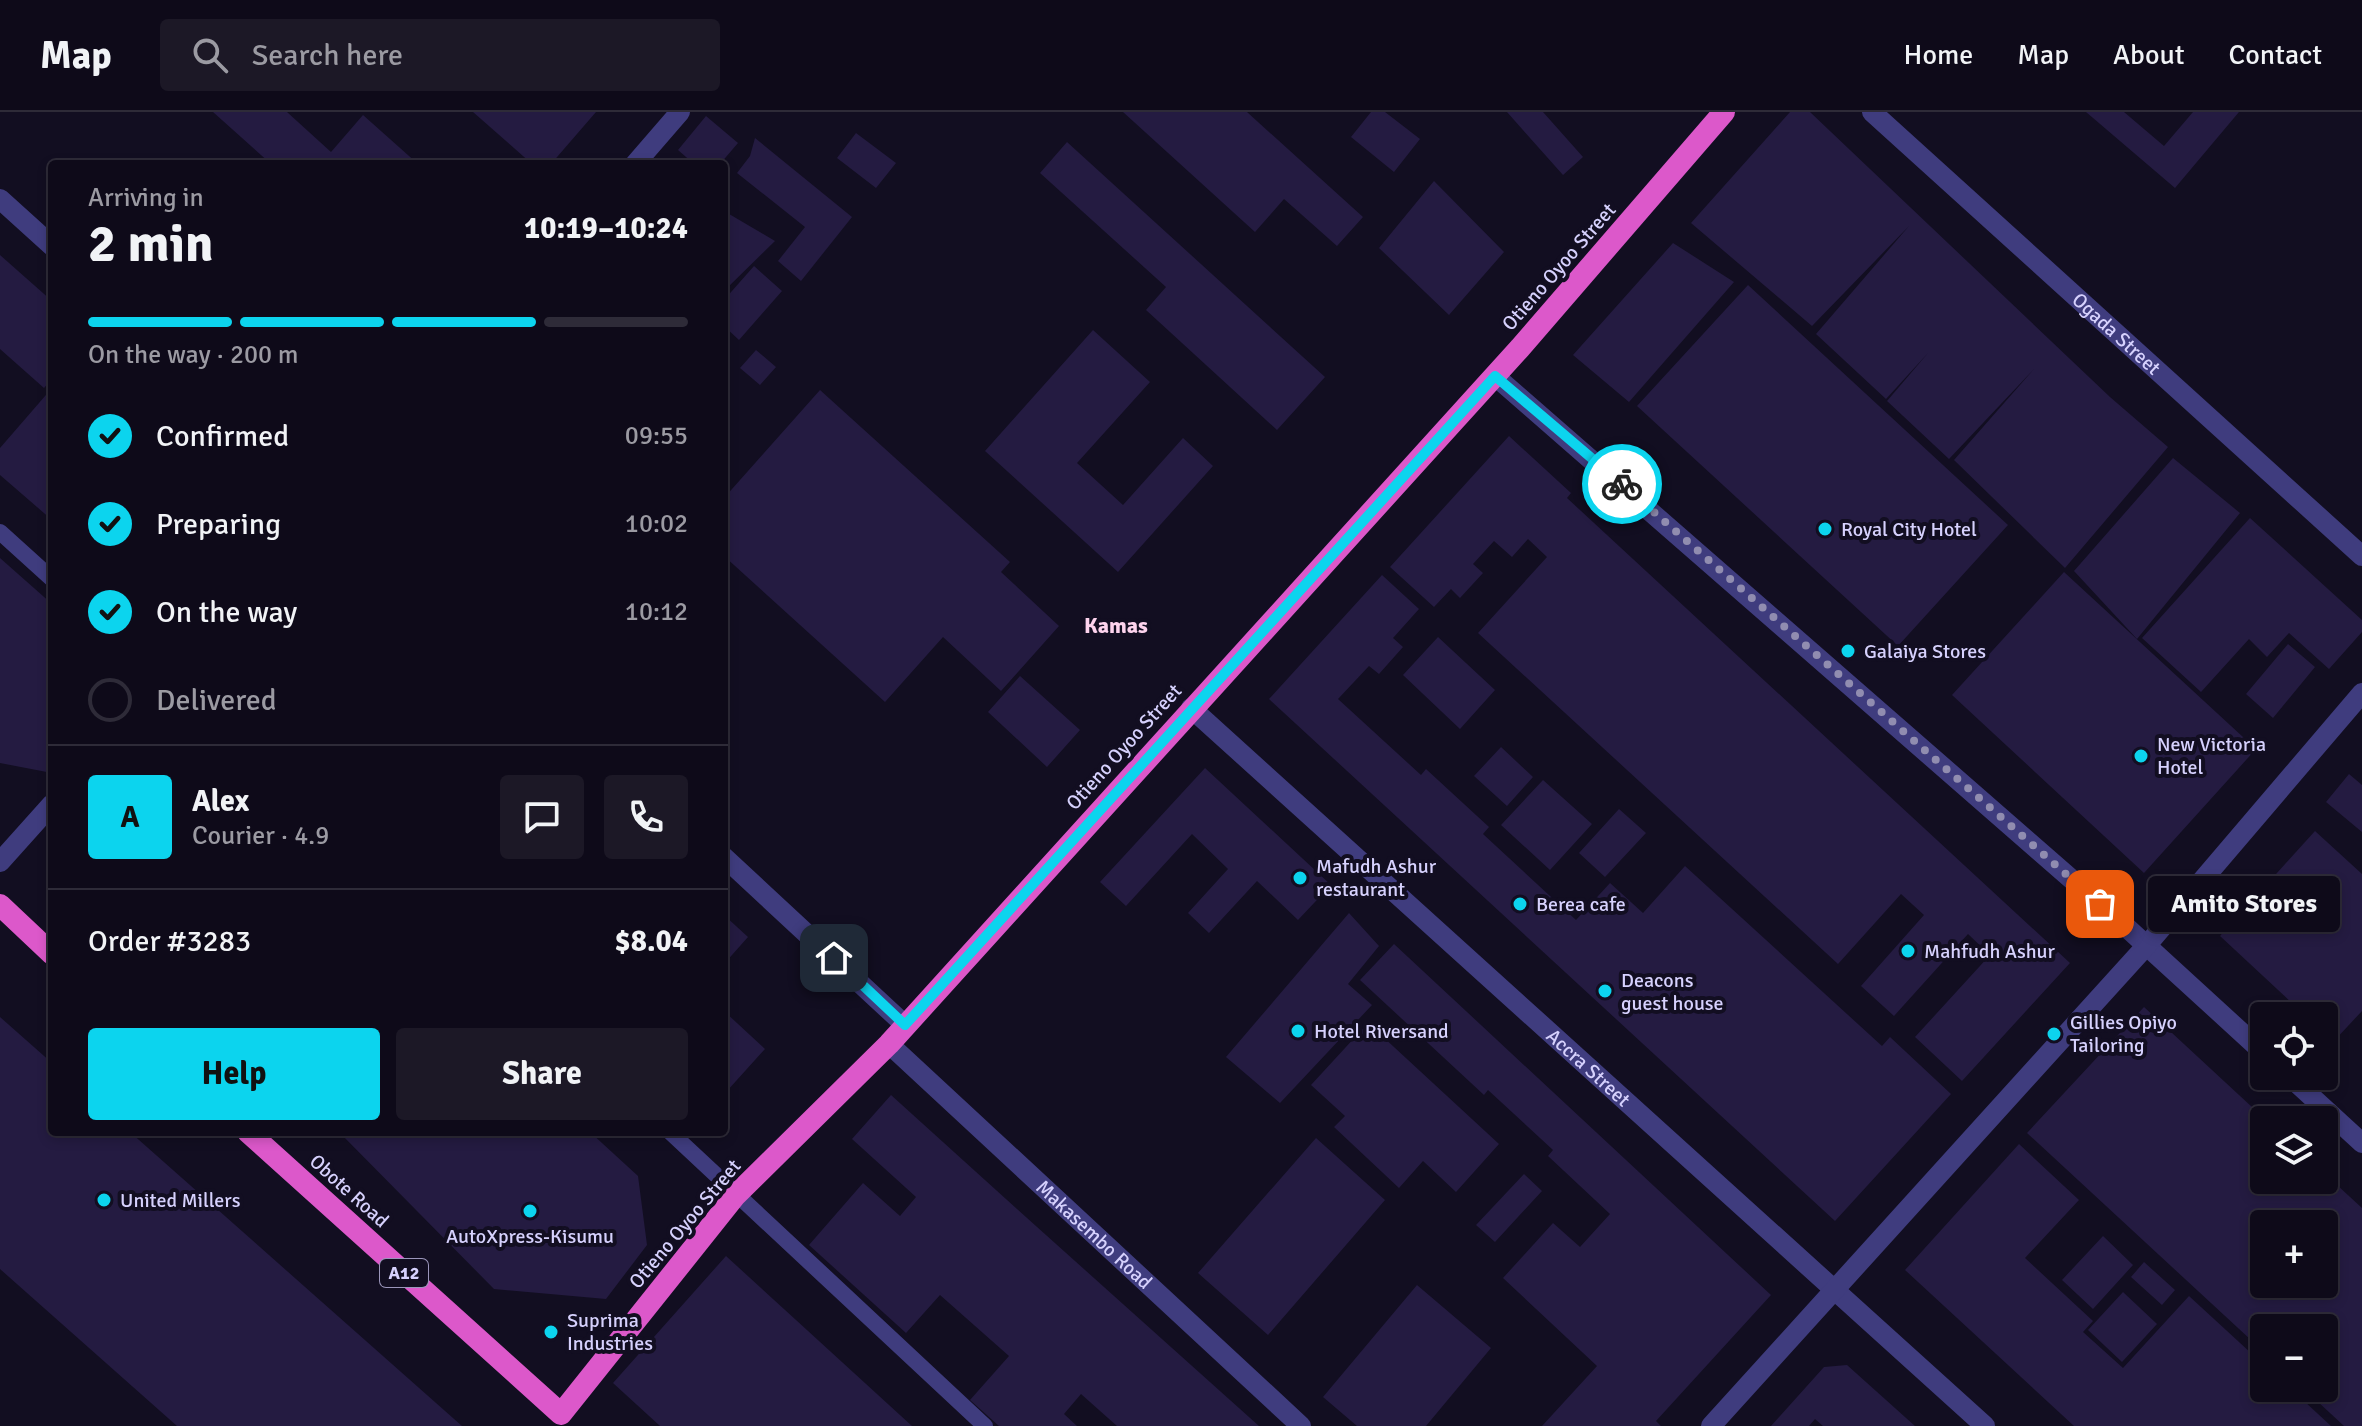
<!DOCTYPE html>
<html lang="en">
<head>
<meta charset="utf-8">
<style>
  :root { --surface:#0e0a19; --page:#1c1826; --text:#f1f3f6; --muted:#9b9aa2; --line:#2e2b38; --accent:#0cd4ee }
  body { margin:0; font-family:Signika,sans-serif; background:var(--page); color:var(--text); height:100vh; display:flex; flex-direction:column; font-size:30px; white-space:nowrap }
  * { box-sizing:border-box; margin:0 }
  p { font-size:26px; color:var(--muted) }
  .icon { flex:none; width:44px; height:44px; fill:none; stroke:currentColor; stroke-width:2; stroke-linecap:round; stroke-linejoin:round }
  .map { position:relative; flex:1; overflow:hidden }
  .details { position:absolute; left:48px; top:48px; width:680px; height:976px; display:flex; flex-direction:column; background:var(--surface); border-radius:8px; box-shadow:0 4px 12px #0003,0 0 0 2px var(--line) }
  .details>* { flex:none }
  .buttons { position:absolute; left:2250px; top:890px; display:grid; gap:16px }
  .buttons a { display:grid; place-items:center; width:88px; height:88px; border-radius:8px; background:var(--surface); box-shadow:0 4px 12px #0003,0 0 0 2px var(--line); font-size:40px }
  .pin { position:absolute; display:grid; place-items:center; width:68px; height:68px; color:#fff; margin:-34px; border-radius:16px; box-shadow:0 4px 12px #0006 }
  .courier { position:absolute; display:grid; place-items:center; width:80px; height:80px; margin:-40px; border:6px solid #0cd4ee; border-radius:50%; background:#fff; color:#222; box-shadow:0 2px 10px #0007 }
  .bubble { position:absolute; height:56px; border-radius:8px; background:var(--surface); box-shadow:0 4px 12px #0003,0 0 0 2px var(--line); font-size:26px; font-weight:800; line-height:56px; text-align:center }
  .head em { font-style:normal; font-weight:800 }
  .head div { display:flex; flex-direction:column-reverse }
  .head { display:flex; align-items:center; justify-content:space-between; height:136px; padding:0 40px }
  h1 { font-size:52px; font-weight:800; line-height:60px }
  .bar { display:grid; grid-template-columns:repeat(4,1fr); gap:12px 8px; align-content:center; height:96px; padding:0 40px }
  .bar i { height:10px; border-radius:6px; background:var(--line) }
  .bar .on { background:var(--accent) }
  .bar p { grid-column:span 4 }
  .line { display:flex; align-items:center; gap:20px; padding:0 40px; border-top:2px solid var(--line) }
  .line div { flex:1 }
  .round { display:grid; place-items:center; flex:none; width:84px; height:84px; border-radius:8px; background:var(--page) }
  ol { padding:0 40px; list-style:none }
  li { display:flex; align-items:center; gap:24px; height:88px }
  li p { margin-inline-start:auto }
  li .icon { padding:8px; border-radius:50%; background:var(--accent); color:#111; stroke-width:4 }
  li:last-child { color:var(--muted) }
  li i { width:44px; height:44px; border:4px solid var(--line); border-radius:50% }
  .action { display:flex; gap:16px; margin-top:auto; padding:16px 40px }
  .action a { flex:1; height:92px; border-radius:8px; background:var(--accent); color:#111; font-size:32px; font-weight:800; line-height:92px; text-align:center }
  .action a+a { background:var(--page); color:var(--text) }
  header { display:flex; align-items:center; gap:48px; box-sizing:border-box; height:112px; padding:0 40px; background:var(--surface); border-bottom:2px solid var(--line) }
  header strong { font-size:38px }
  nav { display:flex; gap:44px; margin-inline-start:auto; font-size:28px }
  .search { width:560px; height:72px; background:var(--page); display:flex; align-items:center; gap:20px; box-sizing:border-box; padding:0 28px; border-radius:8px; color:var(--muted); font-size:30px }
  .map>svg:first-child { display:block }
  .building { fill:#241b41; fill-rule:evenodd }
  .lines { fill:none; stroke-linecap:round; stroke-linejoin:round }
  .service { stroke:#3f3c7e; stroke-width:16 }
  .minor { stroke:#3f3c7e; stroke-width:20 }
  .trunk { stroke:#dc58ca; stroke-width:22 }
  .done { stroke:#918db0; stroke-width:8; stroke-dasharray:0 14.4 }
  .route { stroke:#0cd4ee; stroke-width:10 }
  .poi-dot { fill:#0cd4ee; stroke:#120e21; stroke-width:3 }
  .labels { text-anchor:middle; dominant-baseline:central; stroke-width:8; stroke-linejoin:round; paint-order:stroke }
  .shield { fill:#120e21; stroke:#9b96bb; stroke-width:2 }
  .shield-label { font-size:18px; font-weight:bold; fill:#d6d1fd }
  .street-label { font-size:20px; fill:#d6d1fd; stroke:#120e21 }
  .poi-label { font-size:20px; fill:#d6d1fd; stroke:#120e21; text-anchor:start }
  .neighbourhood-label { font-size:22px; font-weight:bold; fill:#fdd3ed; stroke:#120e21 }
</style>
</head>
<body>
<header>
<strong>Map</strong>
<div class="search"><svg class="icon" aria-label="search" viewBox="0 0 24 24"><circle cx="10" cy="10" r="6"/><path d="M15 15l6 6"/></svg>Search here</div>
<nav><a>Home</a><a>Map</a><a>About</a><a>Contact</a></nav>
</header>
<div class="map">
<svg width="2362" height="1314" viewBox="0 0 2362 1314">
  <rect width="100%" height="100%" fill="#120e21"/>
  <path class="building" d="M 213,0 L 287,0 L 331,40 L 363,3 L 418,52 L 271,52 Z
    M 473,0 L 596,0 L 551,52 L 532,52 Z
    M 1123,0 L 1247,0 L 1363,105 L 1337,134 L 1284,87 L 1255,120 Z
    M 1371,0 L 1385,0 L 1420,27 L 1394,60 L 1351,25 Z
    M 1507,0 L 1543,0 L 1583,45 L 1563,63 Z
    M 1790,0 L 1810,0 L 2110,285 L 2168,335 L 2065,456 L 1954,348 L 2034,257 L 1949,347 L 1887,289 L 1928,241 L 1886,287 L 1816,222 L 1909,114 L 1812,214 L 1691,111 Z
    M 2086,0 L 2124,0 L 2164,34 L 2193,0 L 2239,0 L 2175,76 Z
    M 706,4 L 738,31 L 720,52 L 694,52 L 678,38 Z
    M 856,21 L 896,51 L 876,76 L 837,46 Z
    M 755,26 L 852,105 L 801,169 L 778,149 L 805,115 L 737,61 L 750,44 Z
    M 1067,30 L 1325,265 L 1277,318 L 1146,198 L 1166,175 L 1040,61 Z
    M 1434,69 L 1504,140 L 1449,203 L 1379,136 Z
    M 724,99 L 775,129 L 724,179 Z
    M 1673,131 L 1734,170 L 1629,290 L 1573,243 Z
    M 0,143 L 52,189 L 52,267 L 44,276 L 0,237 Z
    M 754,154 L 782,179 L 739,228 L 724,214 L 724,188 Z
    M 1748,173 L 2008,413 L 1898,534 L 1637,294 Z
    M 1093,218 L 1150,270 L 1077,351 L 1123,393 L 1183,326 L 1213,354 L 1118,460 L 985,339 Z
    M 756,238 L 776,255 L 760,273 L 740,256 Z
    M 52,276 L 52,408 L 0,363 L 0,336 Z
    M 820,278 L 1010,450 L 1001,460 L 1059,514 L 1001,579 L 943,525 L 885,590 L 724,444 L 724,386 Z
    M 1509,324 L 1571,381 L 1567,386 L 2070,851 L 1962,969 L 1915,925 L 1990,843 L 1968,822 L 1894,904 L 1861,874 L 1924,803 L 1901,782 L 1838,852 L 1478,521 L 1547,445 L 1528,427 L 1512,445 L 1494,429 L 1473,452 L 1483,461 L 1460,486 L 1451,477 L 1434,495 L 1390,455 Z
    M 2173,346 L 2240,401 L 2137,527 L 2074,459 Z
    M 2250,406 L 2362,508 L 2362,520 L 2329,557 L 2289,521 L 2267,545 L 2249,527 L 2201,580 L 2142,526 Z
    M 0,446 L 52,492 L 52,661 L 0,651 Z
    M 2064,460 L 2256,637 L 2144,761 L 1952,583 Z
    M 1382,463 L 1419,497 L 1393,526 L 1403,535 L 1379,562 L 1369,554 L 1338,587 L 1421,663 L 1426,657 L 1489,715 L 1483,722 L 1576,808 L 1610,771 L 1643,801 L 1685,754 L 1882,934 L 1890,925 L 1951,982 L 1835,1109 L 1269,587 Z
    M 1438,525 L 1495,578 L 1460,617 L 1403,563 Z
    M 2288,532 L 2315,555 L 2273,606 L 2246,582 Z
    M 1020,564 L 1080,618 L 1047,655 L 988,600 Z
    M 1501,635 L 1533,665 L 1507,694 L 1474,664 Z
    M 1205,656 L 1331,773 L 1298,808 L 1257,769 L 1209,821 L 1188,801 L 1228,757 L 1192,722 L 1126,794 L 1100,770 Z
    M 2349,662 L 2362,673 L 2362,720 L 2326,690 Z
    M 1543,668 L 1592,712 L 1550,758 L 1501,713 Z
    M 1619,697 L 1646,721 L 1605,765 L 1579,741 Z
    M 2315,719 L 2362,762 L 2362,899 L 2334,929 L 2324,921 L 2324,904 L 2306,904 L 2220,824 Z
    M 1349,801 L 1379,834 L 1348,872 L 1372,893 L 1280,991 L 1226,945 Z
    M 724,803 L 748,825 L 724,852 Z
    M 1394,832 L 1771,1183 L 1656,1309 L 1661,1314 L 1542,1314 L 1597,1254 L 1503,1166 L 1553,1111 L 1580,1135 L 1610,1102 L 1548,1044 L 1553,1038 L 1488,978 L 1484,983 L 1360,868 Z
    M 2144,895 L 2266,1008 L 2264,1068 L 2324,1068 L 2324,1061 L 2362,1096 L 2362,1314 L 2344,1314 L 2303,1276 L 2324,1276 L 2324,1216 L 2264,1216 L 2264,1240 L 2027,1021 ZM 2264,1112 L 2324,1112 L 2324,1172 L 2264,1172 Z
    M 724,899 L 765,937 L 727,979 L 724,976 Z
    M 0,905 L 52,951 L 52,1020 L 130,1020 L 462,1314 L 177,1314 L 0,1157 Z
    M 1368,911 L 1499,1032 L 1456,1080 L 1423,1049 L 1399,1076 L 1334,1015 L 1345,1004 L 1311,973 Z
    M 891,983 L 1017,1097 L 1259,1314 L 1117,1314 L 1081,1282 L 1064,1302 L 1077,1314 L 999,1314 L 970,1288 L 1009,1244 L 940,1183 L 906,1221 L 809,1133 L 863,1071 L 900,1104 L 916,1085 L 852,1027 Z
    M 339,1020 L 590,1020 L 638,1064 L 647,1133 L 606,1187 L 494,1177 Z
    M 1316,1026 L 1385,1088 L 1268,1223 L 1198,1161 Z
    M 2019,1032 L 2079,1088 L 2025,1146 L 2093,1209 L 2083,1220 L 2123,1256 L 2189,1184 L 2264,1253 L 2264,1276 L 2290,1276 L 2331,1314 L 2074,1314 L 1905,1158 Z
    M 1524,1062 L 1542,1079 L 1495,1130 L 1476,1113 Z
    M 2103,1124 L 2133,1153 L 2093,1197 L 2062,1168 Z
    M 726,1144 L 796,1208 L 912,1314 L 660,1314 L 613,1271 Z
    M 2144,1150 L 2175,1178 L 2162,1193 L 2131,1165 Z
    M 1417,1173 L 1491,1236 L 1426,1314 L 1357,1314 L 1323,1285 Z
    M 2123,1180 L 2157,1212 L 2122,1250 L 2088,1218 Z
    M 1847,1253 L 1915,1314 L 1823,1314 L 1815,1307 L 1809,1314 L 1771,1314 L 1824,1255 Z"/>
  <g class="lines">
    <path class="service" d="M 0,420 L 52,467
      M 670,1020 L 985,1314"/>
    <g class="minor">
      <path id="s1" d="M 1872,0 L 2362,444"/>
      <path d="M 635,52 L 680,0"/>
      <path d="M 0,87 L 52,134"/>
      <path d="M 1495,264 L 2124,813 L 2264,941"/>
      <path id="s2" d="M 1191,596 L 1985,1314"/>
      <path d="M 724,745 L 905,913"/>
      <path d="M 0,750 L 52,692"/>
      <path id="s3" d="M 889,932 L 1301,1314"/>
      <path d="M 2289,964 L 2362,1031"/>
      <path d="M 1711,1314 L 2147,833 L 2362,581"/>
    </g>
    <path class="trunk" d="M 0,793 L 52,842
      M 248,1020 L 561,1302 L 735,1084 L 889,932 L 1520,236 L 1724,0"/>
  </g>
  <g class="lines">
    <path class="done" d="M 1622,372 L 2100,792"/>
    <path class="route" d="M 834,846 L 905,913 L 1495,264 L 1622,372"/>
  </g>
  <g class="poi-dot">
    <circle cx="1825" cy="417" r="8"/>
    <circle cx="1848" cy="539" r="8"/>
    <circle cx="2141" cy="644" r="8"/>
    <circle cx="1300" cy="766" r="8"/>
    <circle cx="1520" cy="792" r="8"/>
    <circle cx="1908" cy="839" r="8"/>
    <circle cx="1605" cy="879" r="8"/>
    <circle cx="1298" cy="919" r="8"/>
    <circle cx="2054" cy="922" r="8"/>
    <circle cx="104" cy="1088" r="8"/>
    <circle cx="530" cy="1099" r="8"/>
    <circle cx="551" cy="1220" r="8"/>
  </g>
  <g class="labels">
    <rect class="shield" x="380" y="1147" width="48" height="28" rx="6"/>
    <g class="shield-label">
      <text x="404" y="1161">A12</text>
    </g>
    <g class="street-label">
      <text transform="translate(1559 155) rotate(-49)">Otieno Oyoo Street</text>
      <text stroke="none"><textPath href="#s1" startOffset="330">Ogada Street</textPath></text>
      <text transform="translate(1124 635) rotate(-48)">Otieno Oyoo Street</text>
      <text stroke="none"><textPath href="#s2" startOffset="536">Accra Street</textPath></text>
      <text transform="translate(349 1079) rotate(42)">Obote Road</text>
      <text transform="translate(685 1112) rotate(-50)">Otieno Oyoo Street</text>
      <text stroke="none"><textPath href="#s3" startOffset="280">Makasembo Road</textPath></text>
    </g>
    <g class="poi-label">
      <text x="1841" y="417">Royal City Hotel</text>
      <text x="1864" y="539">Galaiya Stores</text>
      <text x="2157" y="632">New Victoria<tspan x="2157" dy="23">Hotel</tspan></text>
      <text x="1316" y="754">Mafudh Ashur<tspan x="1316" dy="23">restaurant</tspan></text>
      <text x="1536" y="792">Berea cafe</text>
      <text x="1924" y="839">Mahfudh Ashur</text>
      <text x="1621" y="868">Deacons<tspan x="1621" dy="23">guest house</tspan></text>
      <text x="2070" y="910">Gillies Opiyo<tspan x="2070" dy="23">Tailoring</tspan></text>
      <text x="1314" y="919">Hotel Riversand</text>
      <text x="120" y="1088">United Millers</text>
      <text x="530" y="1124" text-anchor="middle">AutoXpress-Kisumu</text>
      <text x="567" y="1208">Suprima<tspan x="567" dy="23">Industries</tspan></text>
    </g>
    <g class="neighbourhood-label">
      <text x="1116" y="513">Kamas</text>
    </g>
  </g>
</svg>
<div class="buttons">
<a><svg class="icon" aria-label="locate" viewBox="0 0 24 24"><circle cx="12" cy="12" r="6"/><path d="M12 2v4M12 18v4M2 12h4M18 12h4"/></svg></a>
<a><svg class="icon" aria-label="layers" viewBox="0 0 24 24"><path d="M12 4l9 5-9 5-9-5zM3 14l9 5 9-5"/></svg></a>
<a>+</a>
<a>−</a>
</div>
<div class="pin" style="left:2100px;top:792px;background:#ea580c"><svg class="icon" aria-label="bag" viewBox="0 0 24 24"><path d="M5 8h14l-1 12H6zM9 8a3 3 0 0 1 6 0"/></svg></div>
<div class="pin" style="left:834px;top:846px;background:#1f2937"><svg class="icon" aria-label="home" viewBox="0 0 24 24"><path d="M3 11l9-7 9 7M6 9v11h12V9"/></svg></div>
<div class="courier" style="left:1622px;top:372px"><svg class="icon" aria-label="bike" viewBox="0 0 24 24"><circle cx="6" cy="16" r="4"/><circle cx="18" cy="16" r="4"/><path d="M6 16l4-8h5l3 8M10 8l3 8H6M13 5h3"/></svg></div>
<div class="bubble" style="left:2148px;top:764px;width:192px">Amito Stores</div>
<section class="details">
<div class="head"><div><h1>2 min</h1><p>Arriving in</p></div><em>10:19–10:24</em></div>
<div class="bar"><i class="on"></i><i class="on"></i><i class="on"></i><i></i><p>On the way · 200 m</p></div>
<ol>
<li><svg class="icon" aria-label="check" viewBox="0 0 24 24"><path d="M5 12l5 5 9-10"/></svg>Confirmed<p>09:55</p></li>
<li><svg class="icon" aria-label="check" viewBox="0 0 24 24"><path d="M5 12l5 5 9-10"/></svg>Preparing<p>10:02</p></li>
<li><svg class="icon" aria-label="check" viewBox="0 0 24 24"><path d="M5 12l5 5 9-10"/></svg>On the way<p>10:12</p></li>
<li><i></i>Delivered</li>
</ol>
<div class="line" style="height:144px"><b class="round" style="background:var(--accent);color:#111">A</b><div><b>Alex</b><p>Courier · 4.9</p></div><a class="round"><svg class="icon" aria-label="chat" viewBox="0 0 24 24"><path d="M4 5h16v11H9l-5 4z"/></svg></a><a class="round"><svg class="icon" aria-label="phone" viewBox="0 0 24 24"><path d="M5 4h4l2 5-3 2q2 4 5 5l2-3 5 2v4C11 20 4 13 5 4z"/></svg></a></div>
<div class="line" style="height:104px"><div>Order #3283</div><b>$8.04</b></div>
<div class="action"><a>Help</a><a>Share</a></div>
</section>
</div>
</body>
</html>
